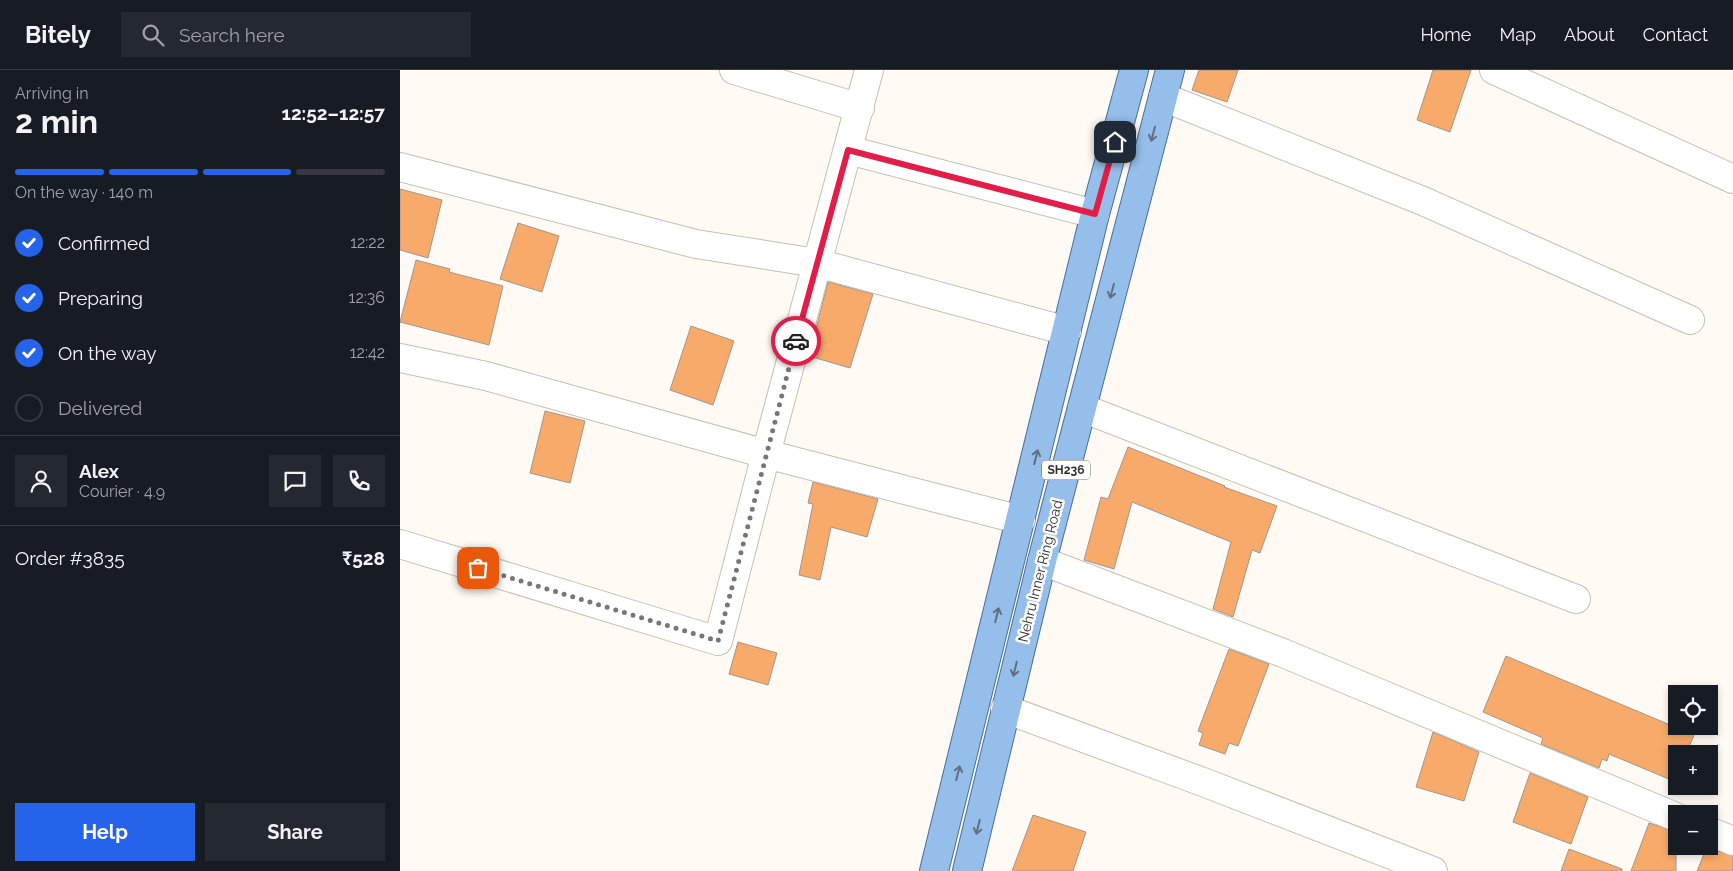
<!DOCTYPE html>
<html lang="en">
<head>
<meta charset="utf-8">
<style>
  :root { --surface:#171b24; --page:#242831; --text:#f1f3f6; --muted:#9ea1a6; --line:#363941; --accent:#2563eb }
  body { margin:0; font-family:Raleway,sans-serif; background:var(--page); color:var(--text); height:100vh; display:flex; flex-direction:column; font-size:19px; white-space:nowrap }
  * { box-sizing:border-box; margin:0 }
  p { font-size:16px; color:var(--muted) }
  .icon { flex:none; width:28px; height:28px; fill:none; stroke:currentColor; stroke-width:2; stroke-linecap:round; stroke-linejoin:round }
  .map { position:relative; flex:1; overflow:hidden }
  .details { display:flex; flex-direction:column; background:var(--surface); width:400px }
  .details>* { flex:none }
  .buttons { position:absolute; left:1268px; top:615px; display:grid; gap:10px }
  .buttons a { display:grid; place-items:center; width:50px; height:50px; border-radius:0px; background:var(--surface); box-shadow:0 2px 8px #0003; font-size:25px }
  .pin { position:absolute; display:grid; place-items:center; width:42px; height:42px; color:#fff; margin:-21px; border-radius:10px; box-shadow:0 2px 8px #0006 }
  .courier { position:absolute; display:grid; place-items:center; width:50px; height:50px; margin:-25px; border:4px solid #e11d48; border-radius:50%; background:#fff; color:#222; box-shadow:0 1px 6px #0007 }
  .overview em { font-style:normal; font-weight:700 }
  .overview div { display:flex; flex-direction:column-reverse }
  .overview { display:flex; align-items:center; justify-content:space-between; height:85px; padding:0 15px }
  h1 { font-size:32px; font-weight:700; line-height:38px }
  .bar { display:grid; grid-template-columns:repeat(4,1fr); gap:8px 5px; align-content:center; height:60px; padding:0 15px }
  .bar i { height:6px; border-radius:4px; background:var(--line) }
  .bar .active { background:var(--accent) }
  .bar p { grid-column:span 4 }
  .line { display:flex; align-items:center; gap:12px; padding:0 15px; border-top:1px solid var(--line) }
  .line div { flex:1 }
  .round { display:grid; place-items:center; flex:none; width:52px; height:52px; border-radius:0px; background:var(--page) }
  ol { padding:0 15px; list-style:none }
  li { display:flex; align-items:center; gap:15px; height:55px }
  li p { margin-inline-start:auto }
  li .icon { padding:5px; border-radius:50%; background:var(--accent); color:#fff; stroke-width:4 }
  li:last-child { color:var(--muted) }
  li i { width:28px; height:28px; border:2px solid var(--line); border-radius:50% }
  .button { display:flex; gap:10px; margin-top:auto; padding:10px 15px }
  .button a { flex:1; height:58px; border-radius:0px; background:var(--accent); color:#fff; font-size:20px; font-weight:700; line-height:58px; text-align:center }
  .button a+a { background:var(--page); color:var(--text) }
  header { display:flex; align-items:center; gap:30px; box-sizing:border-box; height:70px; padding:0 25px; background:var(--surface); border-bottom:1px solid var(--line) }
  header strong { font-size:24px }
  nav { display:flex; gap:28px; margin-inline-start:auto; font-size:18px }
  .search { width:350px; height:45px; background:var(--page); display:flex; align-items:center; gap:12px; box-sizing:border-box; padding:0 18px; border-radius:0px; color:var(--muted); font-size:19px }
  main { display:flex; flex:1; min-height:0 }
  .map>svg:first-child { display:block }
  .building { fill:#f8aa6b; stroke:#a0968e }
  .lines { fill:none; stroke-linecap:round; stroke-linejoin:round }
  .minor-casing { stroke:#c6bfb5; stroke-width:30 }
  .major-casing { stroke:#44709e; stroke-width:30 }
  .minor { stroke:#fff; stroke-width:28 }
  .major { stroke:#95beea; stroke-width:28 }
  .oneway { stroke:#5f7081 }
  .done { stroke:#7a7771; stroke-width:5; stroke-dasharray:0 9 }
  .route { stroke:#e11d48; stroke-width:6 }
  .labels { text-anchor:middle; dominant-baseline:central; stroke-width:5; stroke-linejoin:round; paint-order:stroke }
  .shield { fill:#fff; stroke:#706e6b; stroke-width:1 }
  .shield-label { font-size:12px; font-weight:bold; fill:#32302b }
  .street-label { font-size:14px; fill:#32302b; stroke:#fff }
</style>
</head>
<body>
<header>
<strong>Bitely</strong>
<div class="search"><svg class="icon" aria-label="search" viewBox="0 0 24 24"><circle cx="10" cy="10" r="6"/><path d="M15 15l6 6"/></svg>Search here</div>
<nav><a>Home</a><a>Map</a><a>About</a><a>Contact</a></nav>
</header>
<main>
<section class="details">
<div class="overview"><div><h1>2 min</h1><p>Arriving in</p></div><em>12:52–12:57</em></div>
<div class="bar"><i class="active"></i><i class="active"></i><i class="active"></i><i></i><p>On the way · 140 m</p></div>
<ol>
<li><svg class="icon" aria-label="check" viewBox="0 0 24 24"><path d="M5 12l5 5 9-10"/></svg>Confirmed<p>12:22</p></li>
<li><svg class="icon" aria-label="check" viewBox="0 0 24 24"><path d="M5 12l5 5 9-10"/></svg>Preparing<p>12:36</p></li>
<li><svg class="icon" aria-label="check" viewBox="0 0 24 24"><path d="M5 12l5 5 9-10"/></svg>On the way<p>12:42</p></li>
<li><i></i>Delivered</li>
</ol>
<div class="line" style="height:90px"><a class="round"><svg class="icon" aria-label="person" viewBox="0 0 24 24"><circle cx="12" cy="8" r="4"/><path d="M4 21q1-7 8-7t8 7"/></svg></a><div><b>Alex</b><p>Courier · 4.9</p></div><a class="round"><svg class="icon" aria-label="chat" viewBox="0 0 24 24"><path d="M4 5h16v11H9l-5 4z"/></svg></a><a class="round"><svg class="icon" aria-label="phone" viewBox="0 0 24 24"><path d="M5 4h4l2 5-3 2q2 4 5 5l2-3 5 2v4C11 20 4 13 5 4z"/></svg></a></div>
<div class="line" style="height:65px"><div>Order #3835</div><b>₹528</b></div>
<div class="button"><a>Help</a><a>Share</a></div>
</section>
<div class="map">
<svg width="1333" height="801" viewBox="0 0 1333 801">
  <rect width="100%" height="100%" fill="#fffbf4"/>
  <path class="building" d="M 799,0 L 838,0 L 827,32 L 792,20 Z
    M 1033,0 L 1071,0 L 1050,62 L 1017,50 Z
    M 0,119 L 42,130 L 28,188 L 0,180 Z
    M 118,153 L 159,166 L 142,222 L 100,209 Z
    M 16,190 L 50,199 L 49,202 L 103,216 L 89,275 L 0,252 Z
    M 428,212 L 473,224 L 450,298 L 409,286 Z
    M 291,256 L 334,271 L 313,335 L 270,320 Z
    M 145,341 L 185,351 L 170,413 L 130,403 Z
    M 728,377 L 825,416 L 824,417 L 877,436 L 860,483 L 852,480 L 833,547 L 813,539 L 831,472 L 732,432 L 714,499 L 684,490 L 701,427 L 708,429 Z
    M 413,412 L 478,429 L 467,467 L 431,457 L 420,510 L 399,505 L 413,434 L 408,433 Z
    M 338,572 L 377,583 L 368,615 L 329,604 Z
    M 829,579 L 869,594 L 838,676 L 829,673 L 825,684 L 799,675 L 803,663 L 798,661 Z
    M 1106,586 L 1294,665 L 1286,684 L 1276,684 L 1276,712 L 1209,684 L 1207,691 L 1202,689 L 1199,698 L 1141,674 L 1143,668 L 1083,642 Z
    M 1033,662 L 1079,682 L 1064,731 L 1016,717 Z
    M 1130,703 L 1188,727 L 1171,774 L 1113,752 Z
    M 633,745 L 686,762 L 673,801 L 612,801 Z
    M 1249,753 L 1276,762 L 1276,801 L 1231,801 Z
    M 1307,777 L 1333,786 L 1333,801 L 1297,801 Z
    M 1169,779 L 1222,799 L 1222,801 L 1161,801 Z"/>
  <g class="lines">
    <defs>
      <path id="minor" d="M 334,0 L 460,38
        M 1094,0 L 1333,109
        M 763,27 L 1023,131 L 1290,250
        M 448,80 L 695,144
        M 0,97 L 296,174 L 417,193 L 667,261
        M 0,288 L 86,306 L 366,384 L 621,450
        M 682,338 L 1176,529
        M 0,474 L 318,571 L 366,384 L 469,0
        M 642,491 L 883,583 L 1276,747
        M 605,639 L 803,712 L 1033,801
        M 1309,761 L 1333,771"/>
      <path id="major" d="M 534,801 L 695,144 L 734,0
        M 567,801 L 642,491 L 770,0"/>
    </defs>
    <use href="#minor" class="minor-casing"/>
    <use href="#major" class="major-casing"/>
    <use href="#minor" class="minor"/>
    <use href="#major" class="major"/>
  </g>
  <defs><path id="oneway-shaft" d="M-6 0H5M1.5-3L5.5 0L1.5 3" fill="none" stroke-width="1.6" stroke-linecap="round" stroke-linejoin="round" transform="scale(1.25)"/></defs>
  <g class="oneway">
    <use href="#oneway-shaft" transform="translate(753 64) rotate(105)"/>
    <use href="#oneway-shaft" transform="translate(712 221) rotate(105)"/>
    <use href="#oneway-shaft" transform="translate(636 387) rotate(-76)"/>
    <use href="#oneway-shaft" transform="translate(597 545) rotate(-76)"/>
    <use href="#oneway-shaft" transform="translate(615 599) rotate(104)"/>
    <use href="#oneway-shaft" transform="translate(558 703) rotate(-76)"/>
    <use href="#oneway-shaft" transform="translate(578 757) rotate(103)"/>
  </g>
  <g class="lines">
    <path class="done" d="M 78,498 L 318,571 L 396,271"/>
    <path class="route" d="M 396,271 L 448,80 L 695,144 L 715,72"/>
  </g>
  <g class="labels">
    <rect class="shield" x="642" y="390.5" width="48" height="19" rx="4"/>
    <g class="shield-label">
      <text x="666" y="400">SH236</text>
    </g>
    <g class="street-label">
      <text transform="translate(640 501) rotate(-76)">Nehru Inner Ring Road</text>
    </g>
  </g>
</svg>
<div class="buttons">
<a><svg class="icon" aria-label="locate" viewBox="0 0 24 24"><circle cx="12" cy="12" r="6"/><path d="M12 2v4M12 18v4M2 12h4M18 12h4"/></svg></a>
<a>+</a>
<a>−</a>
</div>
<div class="pin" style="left:78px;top:498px;background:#ea580c"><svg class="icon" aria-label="bag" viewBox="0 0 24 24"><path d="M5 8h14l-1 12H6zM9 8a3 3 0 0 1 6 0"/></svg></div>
<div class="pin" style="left:715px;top:72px;background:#1f2937"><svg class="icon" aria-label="home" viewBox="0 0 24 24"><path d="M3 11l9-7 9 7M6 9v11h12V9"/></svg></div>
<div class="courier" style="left:396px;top:271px"><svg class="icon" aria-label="car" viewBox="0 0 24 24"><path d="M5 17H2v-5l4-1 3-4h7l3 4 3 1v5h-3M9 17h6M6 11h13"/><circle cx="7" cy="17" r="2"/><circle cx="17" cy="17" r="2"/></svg></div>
</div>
</main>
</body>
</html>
